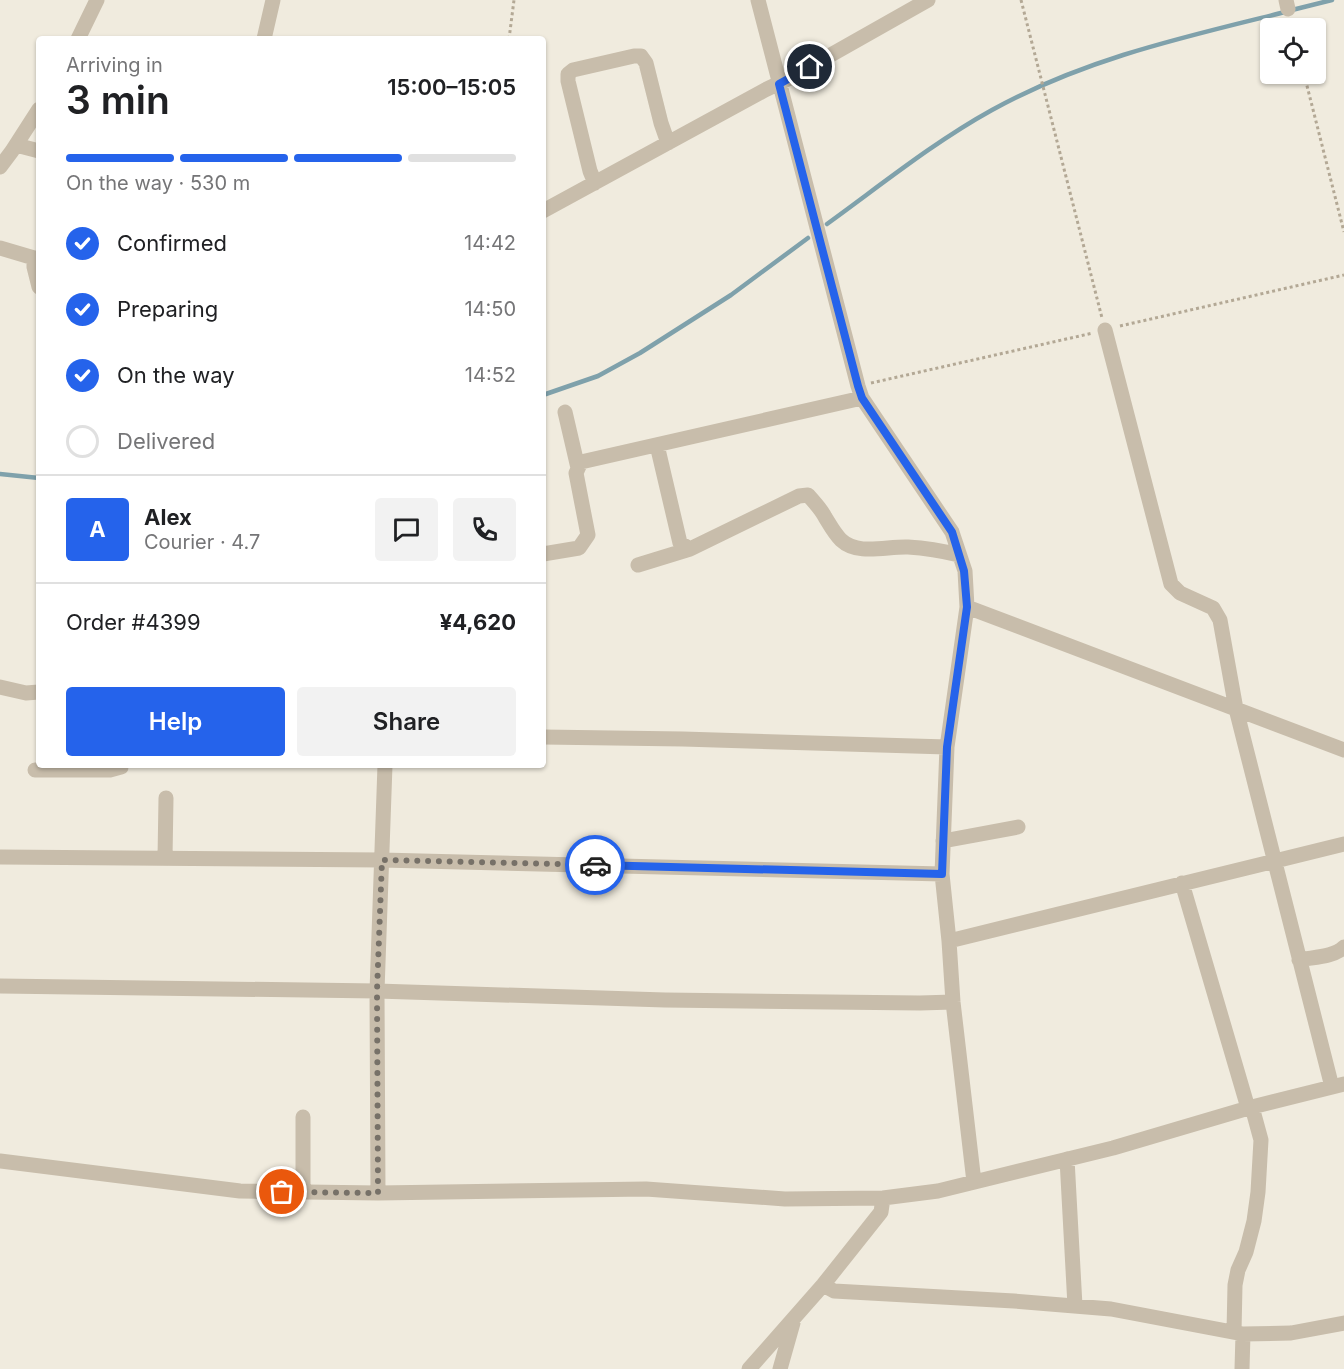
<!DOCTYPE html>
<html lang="en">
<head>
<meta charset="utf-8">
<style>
  :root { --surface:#fff; --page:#f2f2f2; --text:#202124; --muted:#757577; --line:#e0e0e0; --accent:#2563eb }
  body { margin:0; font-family:Inter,sans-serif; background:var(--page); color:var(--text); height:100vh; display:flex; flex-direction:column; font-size:22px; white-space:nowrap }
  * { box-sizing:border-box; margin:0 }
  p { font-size:20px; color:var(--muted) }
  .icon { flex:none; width:33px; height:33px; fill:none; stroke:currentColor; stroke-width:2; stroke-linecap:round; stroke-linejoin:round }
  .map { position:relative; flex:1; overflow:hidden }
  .drawer { position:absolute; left:36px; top:36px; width:510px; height:732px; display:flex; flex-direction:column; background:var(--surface); border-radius:6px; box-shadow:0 2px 4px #0004 }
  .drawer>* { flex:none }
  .tools { position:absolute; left:1260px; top:18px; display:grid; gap:12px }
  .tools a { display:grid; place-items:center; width:66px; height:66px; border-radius:6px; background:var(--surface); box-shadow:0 2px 4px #0004; font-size:30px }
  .pin { position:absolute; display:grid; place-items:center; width:51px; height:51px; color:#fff; margin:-26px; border:3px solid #fff; border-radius:50%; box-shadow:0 2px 6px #0007 }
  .courier { position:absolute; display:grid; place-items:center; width:60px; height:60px; margin:-30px; border:4px solid #2563eb; border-radius:50%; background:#fff; color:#222; box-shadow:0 2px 8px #0007 }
  .headline em { font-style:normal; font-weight:600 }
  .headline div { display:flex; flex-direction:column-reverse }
  .headline { display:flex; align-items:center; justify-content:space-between; height:102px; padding:0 30px }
  h1 { font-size:39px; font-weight:600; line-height:45px }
  .bar { display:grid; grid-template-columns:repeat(4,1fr); gap:9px 6px; align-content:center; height:72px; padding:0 30px }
  .bar i { height:8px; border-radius:4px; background:var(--line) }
  .bar .on { background:var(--accent) }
  .bar p { grid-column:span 4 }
  .line { display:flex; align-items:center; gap:15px; padding:0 30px; border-top:2px solid var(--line) }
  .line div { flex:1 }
  .round { display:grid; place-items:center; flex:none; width:63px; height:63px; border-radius:6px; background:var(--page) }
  ol { padding:0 30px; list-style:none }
  li { display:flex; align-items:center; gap:18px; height:66px }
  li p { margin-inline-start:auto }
  li .icon { padding:6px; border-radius:50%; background:var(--accent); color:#fff; stroke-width:4 }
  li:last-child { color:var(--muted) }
  li i { width:33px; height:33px; border:3px solid var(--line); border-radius:50% }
  .cta { display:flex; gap:12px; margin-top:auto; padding:12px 30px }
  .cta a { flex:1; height:69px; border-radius:6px; background:var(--accent); color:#fff; font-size:24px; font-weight:600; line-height:69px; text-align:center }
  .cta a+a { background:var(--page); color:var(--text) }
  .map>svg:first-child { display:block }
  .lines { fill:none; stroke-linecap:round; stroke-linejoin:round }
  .stream { stroke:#7fa1ab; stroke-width:4.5 }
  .path { stroke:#b3a895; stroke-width:3; stroke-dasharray:3 3; stroke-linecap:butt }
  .minor { stroke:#c8bdab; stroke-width:15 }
  .done { stroke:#777168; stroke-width:6; stroke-dasharray:0 10.8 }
  .route { stroke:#2563eb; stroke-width:8 }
</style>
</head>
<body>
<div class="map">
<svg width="1344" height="1369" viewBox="0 0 1344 1369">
  <rect width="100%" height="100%" fill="#f0ebde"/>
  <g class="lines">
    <path class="stream" d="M 1292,10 L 1332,0
      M 827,224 C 881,185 934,142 992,110 C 1084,59 1184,37 1285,12
      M 543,395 L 598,376 L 640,353 L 731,295 L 808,238
      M 0,474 L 39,478"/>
    <path class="path" d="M 1021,0 L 1102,318
      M 509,39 L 514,0
      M 1304,74 L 1344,232
      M 1120,326 L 1344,275
      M 871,383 L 1093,333"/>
    <path class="minor" d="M 758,0 L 858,386 L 862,398 L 952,532 L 965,571 L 967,607 L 947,747 L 942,874 L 949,941 L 953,1002 L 974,1182
      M 1286,0 L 1288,9
      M 78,39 L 97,0
      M 264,39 L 273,0
      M 16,145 L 39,151
      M 0,167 L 12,151 L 39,109
      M 595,183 L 590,171 L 568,81 L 568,74 L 573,70 L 634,56 L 641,56 L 646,63 L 661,123 L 668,143
      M 543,211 L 765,90 L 790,78 L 928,0
      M 0,248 L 34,258 L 39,258
      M 34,258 L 34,267 L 39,287
      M 1105,330 L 1171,584 L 1180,593 L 1213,608 L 1220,620 L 1236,709 L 1332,1087
      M 565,412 L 578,468
      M 657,445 L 680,543 L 690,549 L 799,496 L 808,495 C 814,502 821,509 825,517 C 830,525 834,533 841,540 C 858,556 887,546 908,547 C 925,548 943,551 959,555
      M 543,554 L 579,548 L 588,535 L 576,473 L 581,462 L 862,398
      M 638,565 L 690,549
      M 967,607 L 1344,750
      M 0,687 L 26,693 L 39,692
      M 543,737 L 683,739 L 947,747
      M 35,770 L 110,770 L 121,767 L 121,765
      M 943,841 L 1018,827
      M 0,857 L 382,860 L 942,874
      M 165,858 L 166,798
      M 1182,883 L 1248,1108
      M 949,941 L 1344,844
      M 1299,960 C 1313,957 1334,957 1344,947
      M 0,986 L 377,991 L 665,1000 L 920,1003 L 953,1002
      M 1067,1159 L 1075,1306
      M 0,1161 L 240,1191 L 378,1193 L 646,1189 L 785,1199 L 883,1198 L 938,1191 L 1113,1148 L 1252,1107 L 1344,1084
      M 303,1192 L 303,1117
      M 378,1193 L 377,991 L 385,765
      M 823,1285 L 834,1291 L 1014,1301 L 1111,1309 L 1243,1334 L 1291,1333 L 1344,1323
      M 1234,1332 L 1235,1285 L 1238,1270 L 1246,1252 L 1254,1221 L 1258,1192 L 1261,1140 L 1252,1107
      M 749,1369 L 823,1285 L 881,1212 L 883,1198
      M 780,1369 L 793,1323
      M 1242,1369 L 1243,1334"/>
  </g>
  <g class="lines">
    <path class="done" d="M 282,1192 L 378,1193 L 377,991 L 382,860 L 595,865"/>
    <path class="route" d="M 595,865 L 942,874 L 947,747 L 967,607 L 964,571 L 952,532 L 862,398 L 858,386 L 779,84 L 810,67"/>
  </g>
</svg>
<div class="tools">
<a><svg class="icon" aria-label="locate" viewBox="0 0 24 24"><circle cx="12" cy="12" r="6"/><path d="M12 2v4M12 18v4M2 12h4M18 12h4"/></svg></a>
</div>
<div class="pin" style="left:282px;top:1192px;background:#ea580c"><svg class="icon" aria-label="bag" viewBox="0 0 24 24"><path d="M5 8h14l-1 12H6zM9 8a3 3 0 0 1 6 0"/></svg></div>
<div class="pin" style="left:810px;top:67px;background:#1f2937"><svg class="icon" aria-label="home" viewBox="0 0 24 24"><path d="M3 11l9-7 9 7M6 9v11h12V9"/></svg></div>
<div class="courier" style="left:595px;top:865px"><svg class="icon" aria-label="car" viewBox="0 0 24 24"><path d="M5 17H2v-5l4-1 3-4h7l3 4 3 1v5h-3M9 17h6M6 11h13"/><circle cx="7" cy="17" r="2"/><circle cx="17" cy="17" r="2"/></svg></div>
<section class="drawer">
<div class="headline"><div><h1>3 min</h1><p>Arriving in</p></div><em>15:00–15:05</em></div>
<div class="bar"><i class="on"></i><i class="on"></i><i class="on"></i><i></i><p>On the way · 530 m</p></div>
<ol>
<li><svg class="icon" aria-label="check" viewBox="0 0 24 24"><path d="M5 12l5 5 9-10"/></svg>Confirmed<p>14:42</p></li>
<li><svg class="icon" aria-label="check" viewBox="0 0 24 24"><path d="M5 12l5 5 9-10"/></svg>Preparing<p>14:50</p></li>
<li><svg class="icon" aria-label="check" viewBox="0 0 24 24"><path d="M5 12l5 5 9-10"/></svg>On the way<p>14:52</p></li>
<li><i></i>Delivered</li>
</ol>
<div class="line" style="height:108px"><b class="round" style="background:var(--accent);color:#fff">A</b><div><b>Alex</b><p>Courier · 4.7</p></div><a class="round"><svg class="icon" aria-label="chat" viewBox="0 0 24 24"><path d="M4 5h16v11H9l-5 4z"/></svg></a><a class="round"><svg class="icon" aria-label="phone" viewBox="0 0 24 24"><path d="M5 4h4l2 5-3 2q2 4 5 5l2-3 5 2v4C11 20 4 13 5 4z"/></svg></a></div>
<div class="line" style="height:78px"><div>Order #4399</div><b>¥4,620</b></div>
<div class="cta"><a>Help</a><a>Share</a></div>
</section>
</div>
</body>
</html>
